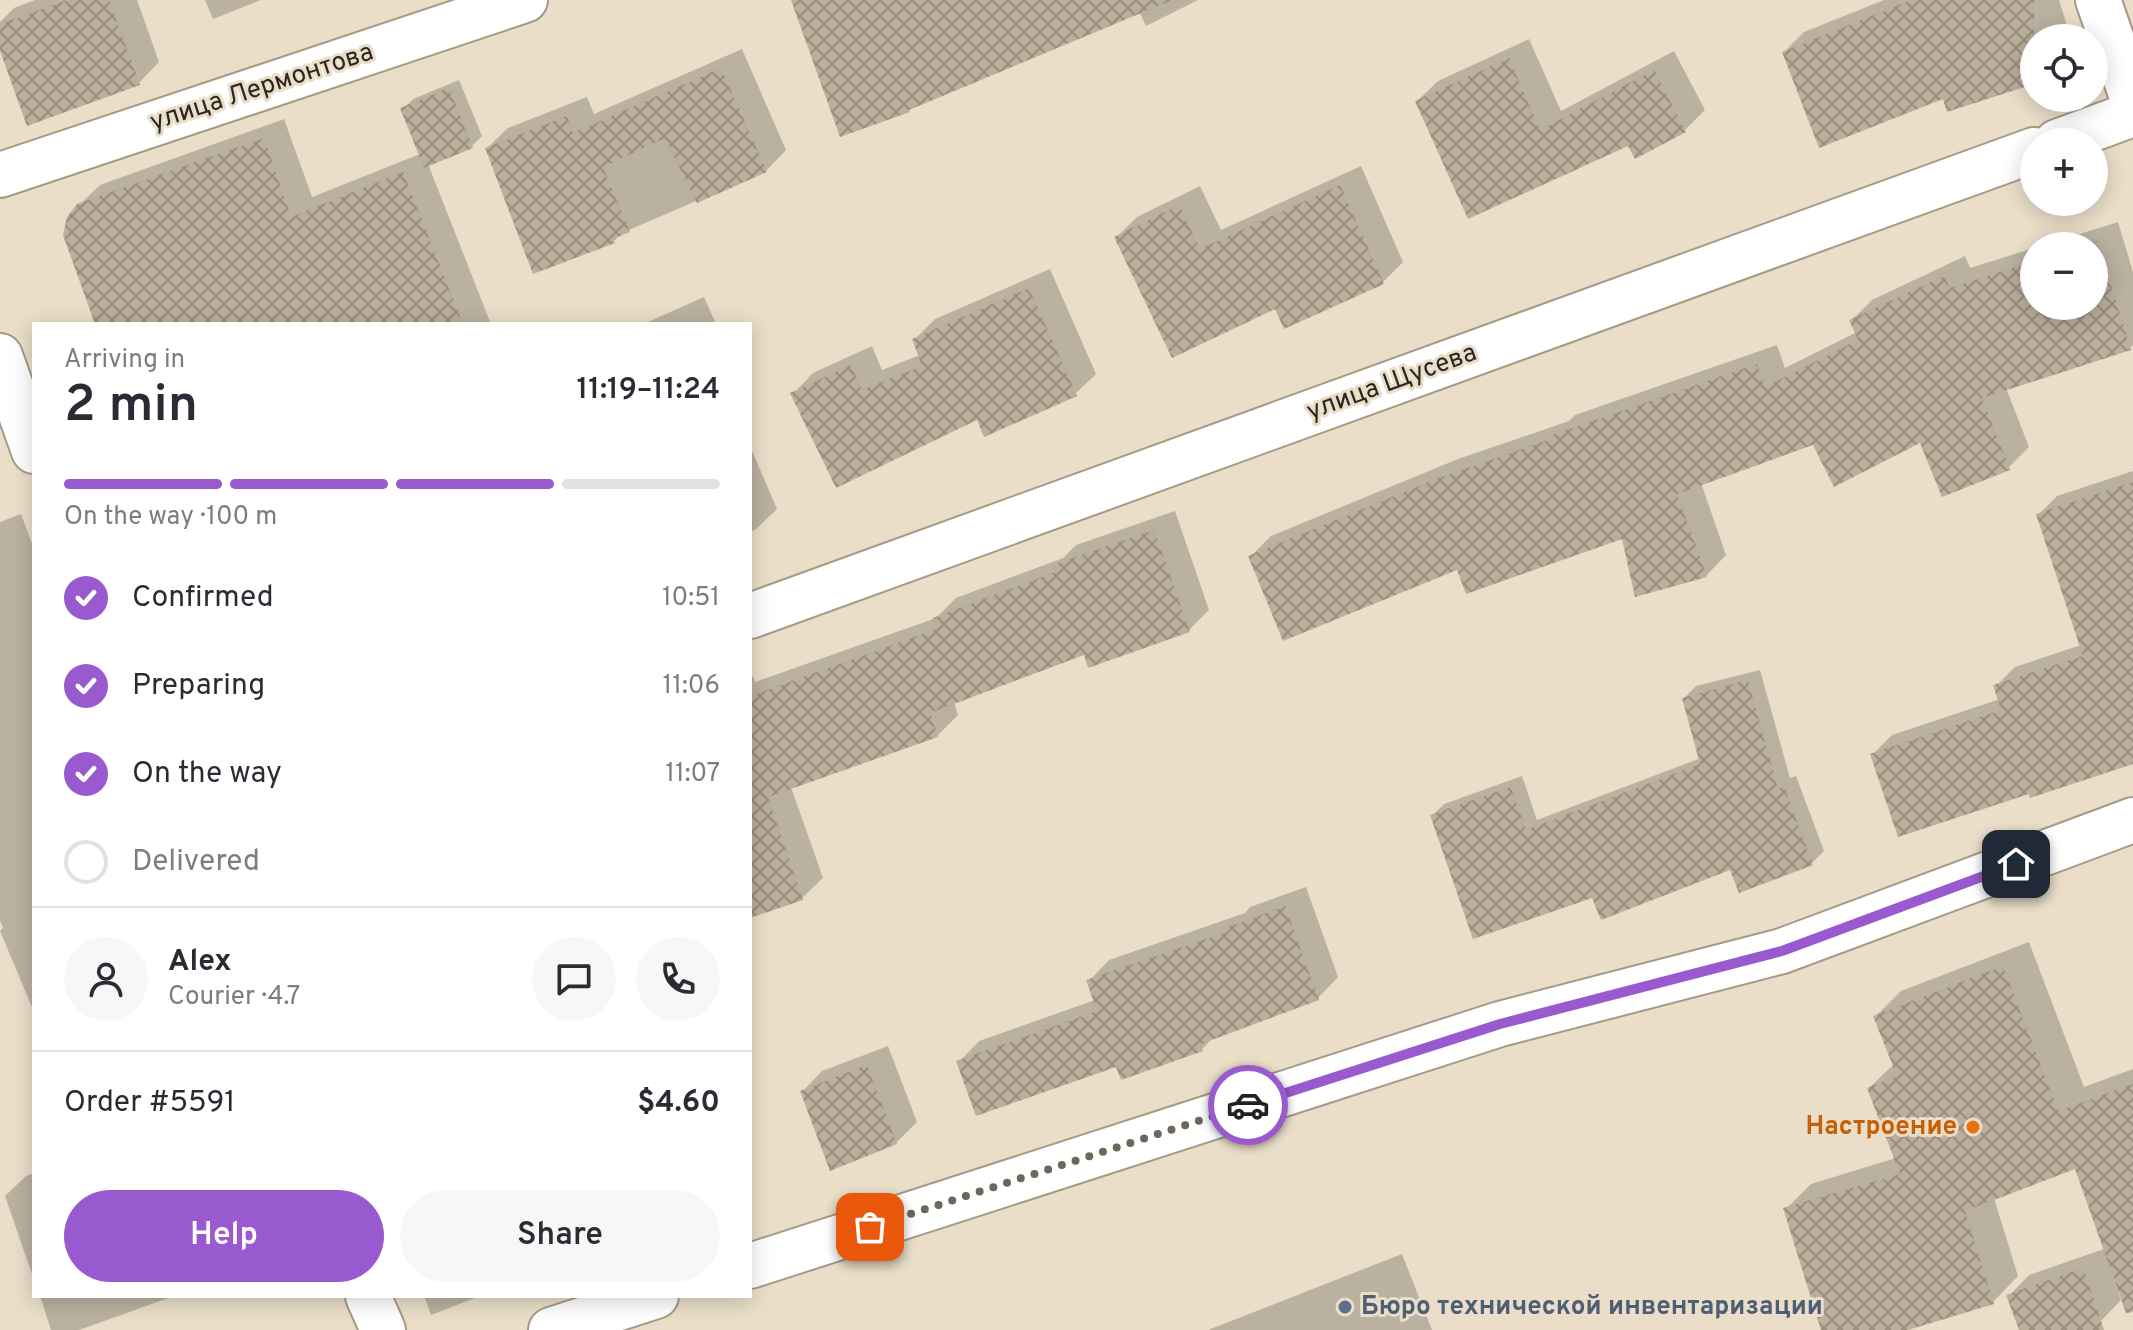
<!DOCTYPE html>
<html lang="en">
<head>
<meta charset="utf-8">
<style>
  :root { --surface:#fff; --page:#f7f7f7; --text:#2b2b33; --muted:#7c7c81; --line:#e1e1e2; --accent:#9959cf }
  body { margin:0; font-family:Overpass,sans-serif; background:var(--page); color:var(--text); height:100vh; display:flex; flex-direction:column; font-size:30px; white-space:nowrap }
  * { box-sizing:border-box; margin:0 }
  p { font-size:26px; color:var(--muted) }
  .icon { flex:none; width:44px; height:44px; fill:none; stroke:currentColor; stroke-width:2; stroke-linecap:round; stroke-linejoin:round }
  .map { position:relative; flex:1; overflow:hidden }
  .sheet { position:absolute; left:32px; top:322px; width:720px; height:976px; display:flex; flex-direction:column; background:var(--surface); border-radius:0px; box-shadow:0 4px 20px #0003 }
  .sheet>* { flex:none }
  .tools { position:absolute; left:2020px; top:24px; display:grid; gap:16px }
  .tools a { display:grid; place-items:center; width:88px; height:88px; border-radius:50%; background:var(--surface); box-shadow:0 4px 20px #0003; font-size:40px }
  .pin { position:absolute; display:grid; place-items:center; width:68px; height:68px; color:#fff; margin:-34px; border-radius:16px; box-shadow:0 4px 12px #0006 }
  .courier { position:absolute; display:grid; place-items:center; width:80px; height:80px; margin:-40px; border:6px solid #9959cf; border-radius:50%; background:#fff; color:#222; box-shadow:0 2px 10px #0007 }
  .overview em { font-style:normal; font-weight:600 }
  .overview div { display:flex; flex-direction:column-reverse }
  .overview { display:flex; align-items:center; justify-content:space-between; height:136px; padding:0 32px }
  h1 { font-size:52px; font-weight:600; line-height:60px }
  .bar { display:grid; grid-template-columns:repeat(4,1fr); gap:12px 8px; align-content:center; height:96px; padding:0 32px }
  .bar i { height:10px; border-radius:6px; background:var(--line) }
  .bar .on { background:var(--accent) }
  .bar p { grid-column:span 4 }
  .line { display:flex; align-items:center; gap:20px; padding:0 32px; border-top:2px solid var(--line) }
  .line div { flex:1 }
  .round { display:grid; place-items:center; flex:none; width:84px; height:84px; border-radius:42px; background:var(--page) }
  ol { padding:0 32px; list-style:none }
  li { display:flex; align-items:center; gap:24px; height:88px }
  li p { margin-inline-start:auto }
  li .icon { padding:8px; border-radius:50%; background:var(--accent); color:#fff; stroke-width:4 }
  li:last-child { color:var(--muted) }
  li i { width:44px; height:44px; border:4px solid var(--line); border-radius:50% }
  .action { display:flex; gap:16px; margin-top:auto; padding:16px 32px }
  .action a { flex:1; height:92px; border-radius:48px; background:var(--accent); color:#fff; font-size:32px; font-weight:600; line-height:92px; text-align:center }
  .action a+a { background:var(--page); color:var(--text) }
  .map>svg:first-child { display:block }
  .shadow { fill:#0003 }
  .building { fill:url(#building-cross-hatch) }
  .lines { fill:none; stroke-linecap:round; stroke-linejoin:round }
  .minor-casing { stroke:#a59a86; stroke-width:48 }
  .minor { stroke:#fff; stroke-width:44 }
  .done { stroke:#6e665a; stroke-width:8; stroke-dasharray:0 14.4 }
  .route { stroke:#9959cf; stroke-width:10 }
  .food-dot { fill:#e8710a; stroke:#eadec9; stroke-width:3 }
  .service-dot { fill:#5c6f8a; stroke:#eadec9; stroke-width:3 }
  .labels { text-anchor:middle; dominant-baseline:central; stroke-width:6; stroke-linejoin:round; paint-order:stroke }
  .street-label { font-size:26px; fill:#2b261f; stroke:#eadec9 }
  .food-label { font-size:26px; font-weight:bold; fill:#c56008; stroke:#eadec9; text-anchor:end }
  .service-label { font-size:26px; font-weight:bold; fill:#4e5e75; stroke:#eadec9; text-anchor:start }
</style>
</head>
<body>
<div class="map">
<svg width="2133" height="1330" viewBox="0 0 2133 1330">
  <defs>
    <pattern id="building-cross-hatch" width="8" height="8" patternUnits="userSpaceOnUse" patternTransform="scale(2)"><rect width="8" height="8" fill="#bbaf9b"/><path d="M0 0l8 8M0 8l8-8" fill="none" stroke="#988e7e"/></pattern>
  </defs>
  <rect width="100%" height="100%" fill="#eadec9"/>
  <path class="shadow" d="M 35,0 L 137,0 L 159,62 L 139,83 L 0,45 L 0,22 L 14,8 Z
    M 205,0 L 261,0 L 213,19 Z
    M 793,0 L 1198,0 L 1146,26 L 1139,11 L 913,106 L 909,110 Z
    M 1884,0 L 2059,0 L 2071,38 L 2034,38 L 2034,82 L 1944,96 L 1784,52 L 1804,32 Z
    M 1529,39 L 1561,111 L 1674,51 L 1705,110 L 1685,130 L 1629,143 L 1469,216 L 1417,101 L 1438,81 Z
    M 742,49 L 786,150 L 766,171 L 622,233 L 614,241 L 487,148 L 508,128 L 587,97 L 594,114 Z
    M 459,80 L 482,136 L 472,146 L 428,164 L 491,324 L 97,324 L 78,206 L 100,185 L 284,119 L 312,197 L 420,154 L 403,109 L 413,99 Z
    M 1361,166 L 1403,262 L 1383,282 L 1276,306 L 1117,237 L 1137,217 L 1200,186 L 1221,230 Z
    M 2118,222 L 2133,272 L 2133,346 L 2006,388 L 2029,447 L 2008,468 L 1921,441 L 1814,442 L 1701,483 L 1726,555 L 1706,576 L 1624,537 L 1458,567 L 1251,556 L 1271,536 L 1458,459 L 1569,421 L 1575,415 L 1777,345 L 1785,368 L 1857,332 L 1851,321 L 1872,300 L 1965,256 L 1970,268 L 2034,248 L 2034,306 L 2094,306 L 2094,246 L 2042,246 Z
    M 1050,269 L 1096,374 L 1075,394 L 978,417 L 793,394 L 813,373 L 872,346 L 882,370 L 920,355 L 914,340 L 935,319 Z
    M 704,297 L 716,324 L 646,324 L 648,322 Z
    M 750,446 L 777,509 L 756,529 L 750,532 Z
    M 2133,471 L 2133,762 L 2030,791 L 1873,754 L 1892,735 L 2000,699 L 1996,686 L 2015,667 L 2081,645 L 2038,515 L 2057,496 Z
    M 1175,511 L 1209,610 L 1188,631 L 1085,653 L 954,702 L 958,715 L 937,736 L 791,787 L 823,878 L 802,898 L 750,913 L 750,678 L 753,676 L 755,682 L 936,618 L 956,598 L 1063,558 L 1076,545 Z
    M 21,514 L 34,549 L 34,1012 L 0,931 L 3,928 L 0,920 L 0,522 Z
    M 1760,670 L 1790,778 L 1796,776 L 1824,851 L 1812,863 L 1732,867 L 1594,896 L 1432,816 L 1444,804 L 1522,776 L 1537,820 L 1701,758 L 1684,698 L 1696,686 Z
    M 1306,887 L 1338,977 L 1318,998 L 1215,1036 L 1202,1049 L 1117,1064 L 959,1062 L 979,1041 L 1095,1000 L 1089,981 L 1109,960 L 1245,913 L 1250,907 Z
    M 2029,942 L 2084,1087 L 2133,1069 L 2133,1224 L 2077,1166 L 1994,1198 L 2018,1276 L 1993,1302 L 1902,1330 L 1823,1330 L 1786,1209 L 1811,1184 L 1896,1158 L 1869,1088 L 1894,1064 L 1876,1016 L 1901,991 Z
    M 888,1046 L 917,1122 L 896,1143 L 802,1092 L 822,1071 Z
    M 34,1173 L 34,1280 L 5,1196 L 26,1176 Z
    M 2104,1249 L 2121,1300 L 2101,1321 L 2075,1330 L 2021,1330 L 2009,1296 L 2029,1275 Z
    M 1402,1254 L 1432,1330 L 1208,1330 Z
    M 40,1296 L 174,1296 L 79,1330 L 51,1330 Z
    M 424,1296 L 480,1296 L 431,1315 Z"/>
  <path class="building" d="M 67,0 L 109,0 L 140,85 L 27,126 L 0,51 L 0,24 Z
    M 791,0 L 1170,0 L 1170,1 L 909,110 L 910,112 L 840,137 Z
    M 1911,0 L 2034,0 L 2034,84 L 1947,112 L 1943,99 L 1819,148 L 1782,52 Z
    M 1509,58 L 1540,130 L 1654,70 L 1686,132 L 1635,159 L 1628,146 L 1468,219 L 1415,101 Z
    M 721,68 L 767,172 L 697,203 L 665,138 L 603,167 L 630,232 L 613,239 L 615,243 L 533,274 L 485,148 L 567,116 L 573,133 Z
    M 449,88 L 473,148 L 424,168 L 400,108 Z
    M 264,138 L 291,217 L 403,172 L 463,324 L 95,324 L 63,235 L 67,217 L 77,204 Z
    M 1340,185 L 1384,284 L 1284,329 L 1275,309 L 1172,358 L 1114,237 L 1179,205 L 1200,249 Z
    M 2097,241 L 2131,350 L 1982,398 L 2010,470 L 1942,497 L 1920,443 L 1834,487 L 1813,445 L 1677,494 L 1707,577 L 1635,597 L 1622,539 L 1466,594 L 1457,570 L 1283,641 L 1248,556 L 1436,479 L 1553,438 L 1552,435 L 1757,364 L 1765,387 L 1858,340 L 1849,320 L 1944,276 L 1950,288 L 2034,261 L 2034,306 L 2094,306 L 2094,246 L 2083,246 Z
    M 1029,288 L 1077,396 L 984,437 L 977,420 L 836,488 L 790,393 L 851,365 L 862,390 L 922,366 L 912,339 Z
    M 2133,482 L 2133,764 L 2030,798 L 2029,794 L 1898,837 L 1870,754 L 2001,710 L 1993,685 L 2083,656 L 2036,514 Z
    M 1154,530 L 1190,632 L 1088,668 L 1084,655 L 930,713 L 938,737 L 768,797 L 803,900 L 750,918 L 750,696 L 937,629 L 933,618 L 1055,572 L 1053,565 Z
    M 1748,680 L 1778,789 L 1784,786 L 1813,865 L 1739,893 L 1730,870 L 1601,920 L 1592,898 L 1473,939 L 1430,815 L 1511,787 L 1526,830 L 1700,764 L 1682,698 Z
    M 1285,906 L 1319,1000 L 1201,1044 L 1203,1051 L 1121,1080 L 1116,1067 L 976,1116 L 956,1061 L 1097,1011 L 1086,980 L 1229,931 L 1228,927 Z
    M 2003,966 L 2058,1111 L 2133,1084 L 2133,1312 L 2126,1313 L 2075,1169 L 1965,1211 L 1994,1304 L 1908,1330 L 1821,1330 L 1783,1208 L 1900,1174 L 1867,1088 L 1897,1076 L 1873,1016 Z
    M 867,1065 L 897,1144 L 830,1171 L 800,1091 Z
    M 2083,1268 L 2104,1330 L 2019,1330 L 2006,1295 Z"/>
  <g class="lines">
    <defs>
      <path id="minor" d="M 2098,0 L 2133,100
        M 2057,142 L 2133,114
        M 0,175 L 525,0
        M 0,356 L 34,451
        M 750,616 L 2034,150
        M 750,1266 L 1500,1024 L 1782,951 L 2133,820
        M 368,1296 L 383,1330
        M 551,1330 L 656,1296"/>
    </defs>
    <use href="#minor" class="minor-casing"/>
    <use href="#minor" class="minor"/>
  </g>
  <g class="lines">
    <path class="done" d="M 870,1227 L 1248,1105"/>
    <path class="route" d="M 1248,1105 L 1500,1024 L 1782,951 L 2016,864"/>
  </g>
  <circle class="food-dot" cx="1973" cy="1127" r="8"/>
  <circle class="service-dot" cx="1345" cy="1307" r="8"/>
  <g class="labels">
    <g class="street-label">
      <text transform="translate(262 88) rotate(-18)">улица Лермонтова</text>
      <text transform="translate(1392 383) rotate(-20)">улица Щусева</text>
    </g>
    <g class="food-label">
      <text x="1957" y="1127">Настроение</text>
    </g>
    <g class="service-label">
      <text x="1361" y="1307">Бюро технической инвентаризации</text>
    </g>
  </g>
</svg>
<div class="tools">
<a><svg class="icon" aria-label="locate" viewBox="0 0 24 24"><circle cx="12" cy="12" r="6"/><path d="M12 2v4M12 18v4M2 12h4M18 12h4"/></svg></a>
<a>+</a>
<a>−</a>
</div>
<div class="pin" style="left:870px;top:1227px;background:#ea580c"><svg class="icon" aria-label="bag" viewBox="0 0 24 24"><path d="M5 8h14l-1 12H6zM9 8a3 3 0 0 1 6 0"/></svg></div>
<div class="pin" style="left:2016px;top:864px;background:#1f2937"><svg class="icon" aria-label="home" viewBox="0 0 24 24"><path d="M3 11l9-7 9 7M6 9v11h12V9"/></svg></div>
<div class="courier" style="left:1248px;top:1105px"><svg class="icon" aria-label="car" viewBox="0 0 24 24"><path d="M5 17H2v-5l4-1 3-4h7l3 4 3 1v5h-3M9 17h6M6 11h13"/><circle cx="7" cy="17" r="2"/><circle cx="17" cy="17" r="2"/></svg></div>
<section class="sheet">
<div class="overview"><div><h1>2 min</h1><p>Arriving in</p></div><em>11:19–11:24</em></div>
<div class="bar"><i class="on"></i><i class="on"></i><i class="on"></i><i></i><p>On the way · 100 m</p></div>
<ol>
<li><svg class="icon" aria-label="check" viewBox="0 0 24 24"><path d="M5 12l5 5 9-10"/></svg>Confirmed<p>10:51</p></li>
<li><svg class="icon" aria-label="check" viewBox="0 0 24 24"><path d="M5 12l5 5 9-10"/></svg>Preparing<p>11:06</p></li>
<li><svg class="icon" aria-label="check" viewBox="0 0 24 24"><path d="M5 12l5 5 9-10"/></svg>On the way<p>11:07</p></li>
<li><i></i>Delivered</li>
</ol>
<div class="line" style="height:144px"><a class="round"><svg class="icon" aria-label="person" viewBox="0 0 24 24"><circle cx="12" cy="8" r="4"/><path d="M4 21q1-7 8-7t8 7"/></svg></a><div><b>Alex</b><p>Courier · 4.7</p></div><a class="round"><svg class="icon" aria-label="chat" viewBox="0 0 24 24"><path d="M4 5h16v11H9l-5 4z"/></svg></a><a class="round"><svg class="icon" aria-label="phone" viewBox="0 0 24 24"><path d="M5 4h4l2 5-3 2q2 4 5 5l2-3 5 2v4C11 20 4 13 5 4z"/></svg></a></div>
<div class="line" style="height:104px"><div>Order #5591</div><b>$4.60</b></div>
<div class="action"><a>Help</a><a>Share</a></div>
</section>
</div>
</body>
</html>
